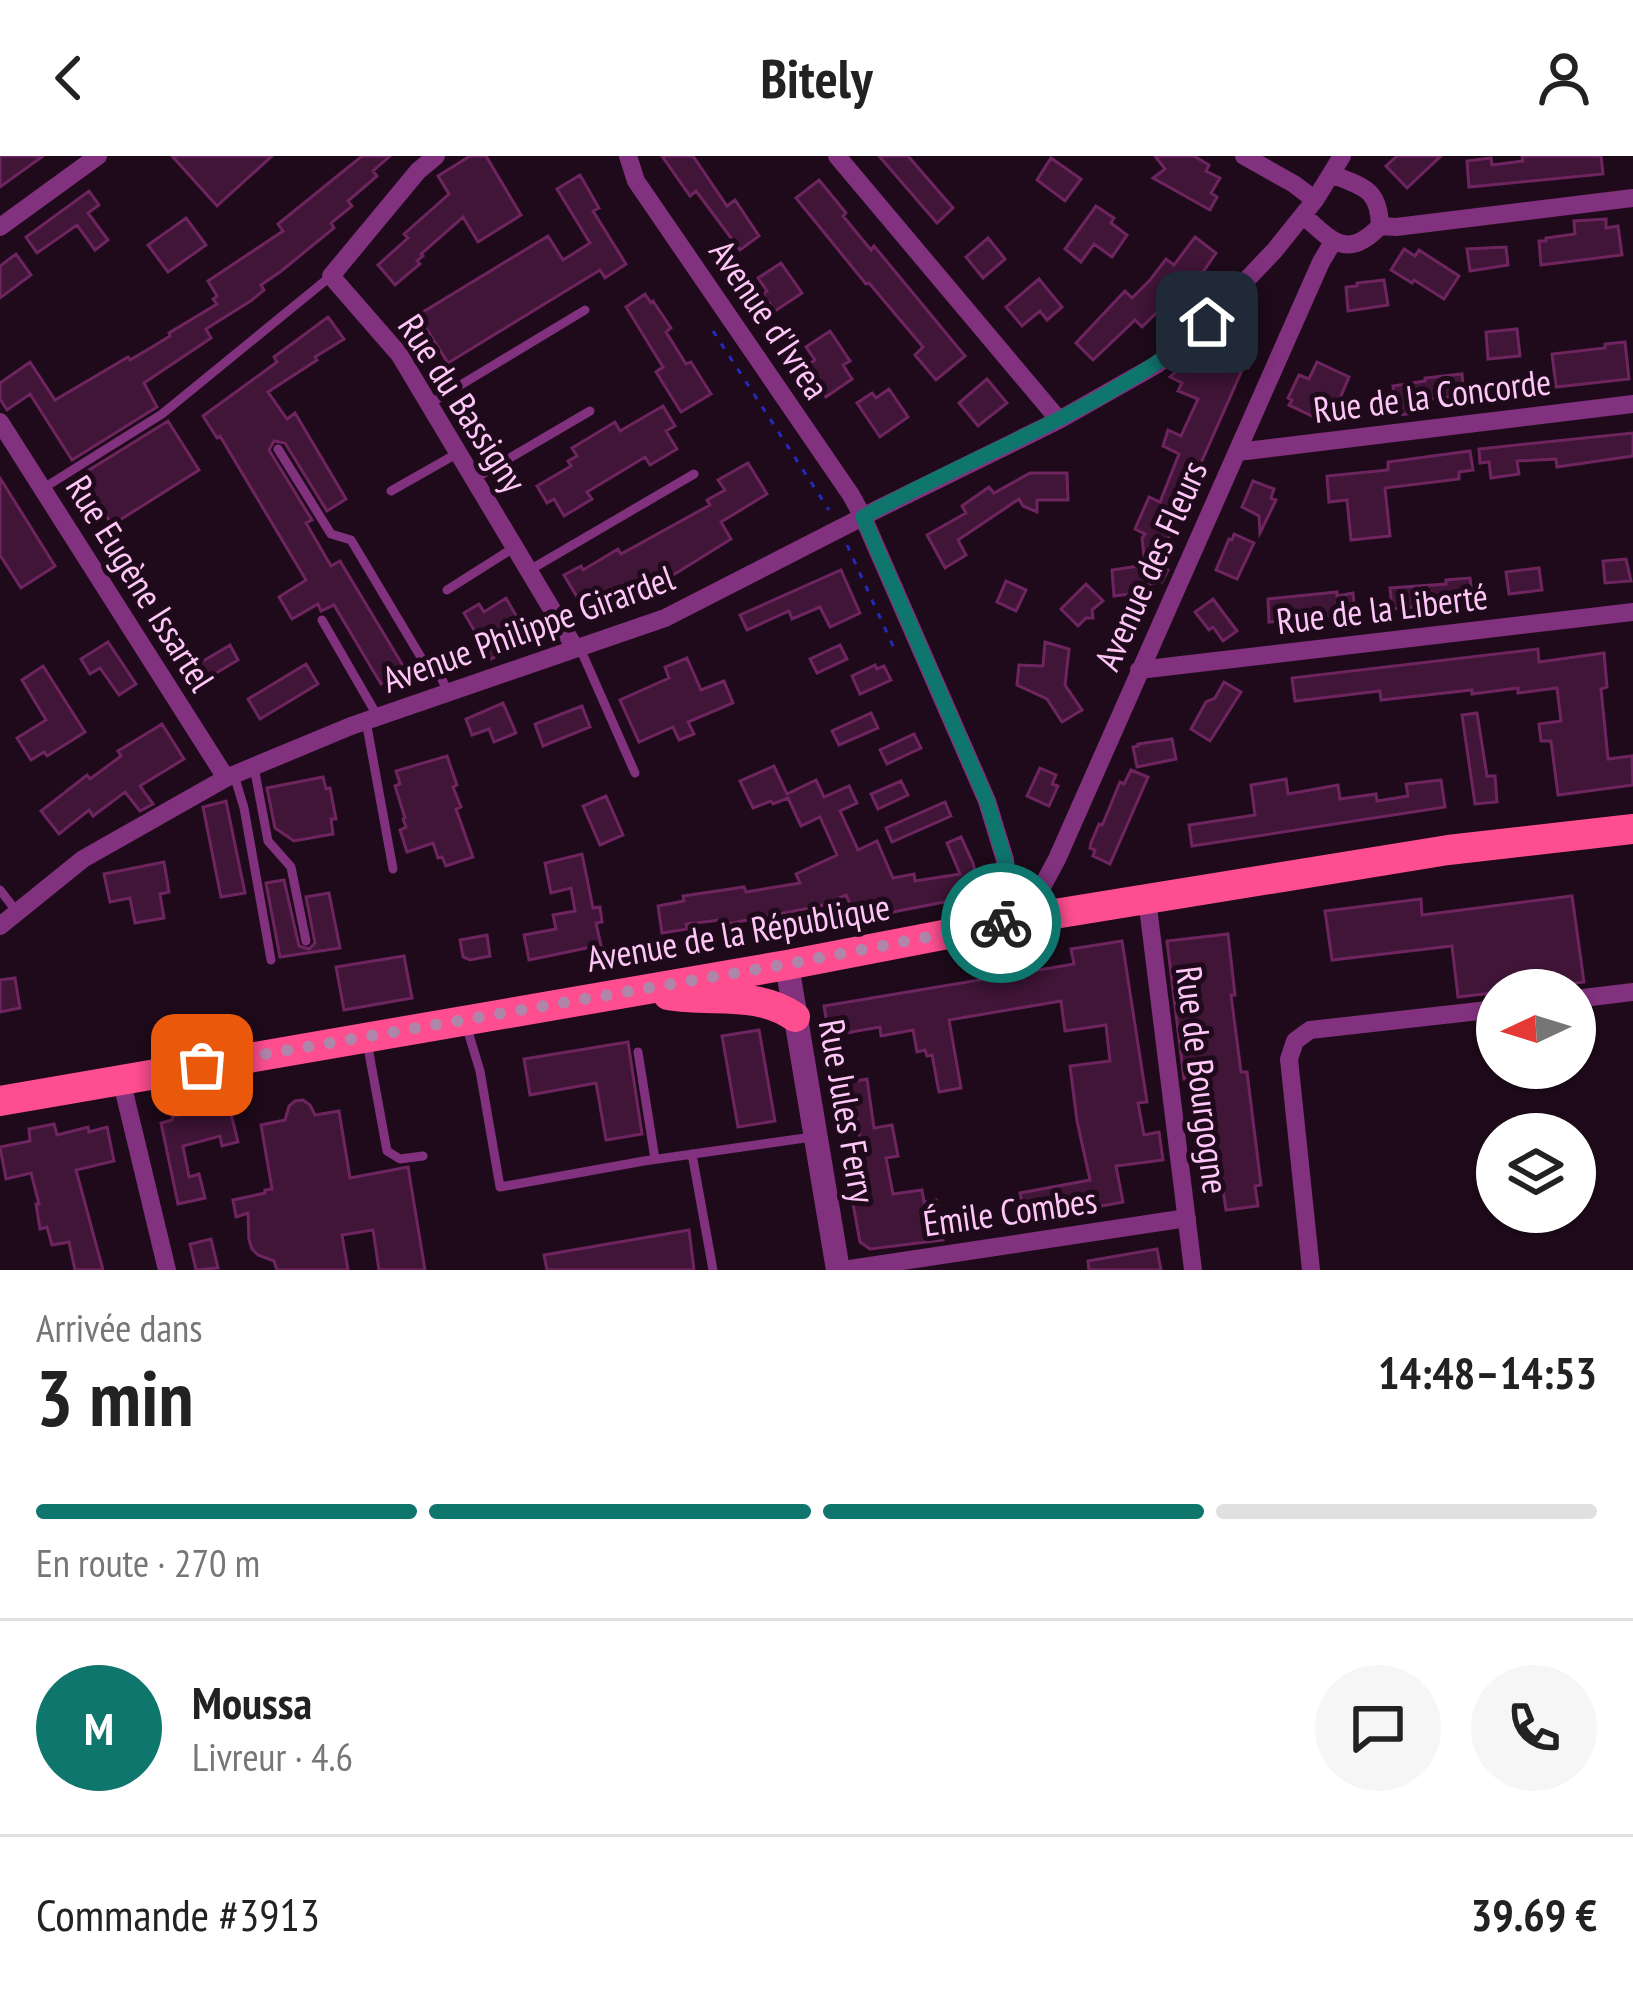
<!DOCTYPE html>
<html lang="fr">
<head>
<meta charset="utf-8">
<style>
  :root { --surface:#fff; --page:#f6f6f6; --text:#222; --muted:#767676; --line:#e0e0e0; --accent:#0f766e }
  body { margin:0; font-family:"PT Sans Narrow",sans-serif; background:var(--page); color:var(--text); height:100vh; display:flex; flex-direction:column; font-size:45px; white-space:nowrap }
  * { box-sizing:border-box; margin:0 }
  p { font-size:39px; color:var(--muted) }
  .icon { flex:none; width:66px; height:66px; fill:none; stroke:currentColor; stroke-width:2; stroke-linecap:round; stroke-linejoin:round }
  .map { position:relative; height:1114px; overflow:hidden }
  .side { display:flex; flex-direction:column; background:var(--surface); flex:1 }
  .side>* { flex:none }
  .needle { width:78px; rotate:266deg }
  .buttons { position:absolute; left:1476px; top:813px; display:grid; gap:24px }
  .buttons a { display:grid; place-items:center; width:120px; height:120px; border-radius:50%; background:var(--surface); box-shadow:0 3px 9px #0004; font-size:60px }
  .pin { position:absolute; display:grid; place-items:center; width:102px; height:102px; color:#fff; margin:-51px; border-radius:24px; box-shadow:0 6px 18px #0006 }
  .courier { position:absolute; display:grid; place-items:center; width:120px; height:120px; margin:-60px; border:9px solid #0f766e; border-radius:50%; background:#fff; color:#222; box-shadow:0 3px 15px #0007 }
  .headline em { font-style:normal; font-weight:700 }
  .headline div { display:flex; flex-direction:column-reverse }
  .headline { display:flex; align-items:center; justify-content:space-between; height:204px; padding:0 36px }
  h1 { font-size:78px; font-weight:700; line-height:90px }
  .bar { display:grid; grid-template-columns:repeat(4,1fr); gap:18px 12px; align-content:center; height:144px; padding:0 36px }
  .bar i { height:15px; border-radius:9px; background:var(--line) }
  .bar .current { background:var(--accent) }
  .bar p { grid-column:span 4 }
  .line { display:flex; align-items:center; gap:30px; padding:0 36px; border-top:3px solid var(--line) }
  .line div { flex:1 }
  .round { display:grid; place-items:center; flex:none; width:126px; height:126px; border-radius:63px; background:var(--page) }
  header { display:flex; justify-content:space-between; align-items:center; height:156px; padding:0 36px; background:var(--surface); font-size:54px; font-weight:700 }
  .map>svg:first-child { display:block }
  .building { fill:#401537; stroke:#6e255f; stroke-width:3 }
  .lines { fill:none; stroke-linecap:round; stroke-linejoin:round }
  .path { stroke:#232cb6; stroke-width:3; stroke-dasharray:6 9; stroke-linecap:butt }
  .service { stroke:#81317d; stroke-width:9 }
  .minor { stroke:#81317d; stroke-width:18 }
  .tertiary { stroke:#81317d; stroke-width:24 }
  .primary { stroke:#ff4e90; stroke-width:30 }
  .done { stroke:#b085aa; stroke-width:12; stroke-dasharray:0 21.6 }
  .route { stroke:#0f766e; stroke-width:15 }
  .labels { text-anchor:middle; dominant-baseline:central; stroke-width:10; stroke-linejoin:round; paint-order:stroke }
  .street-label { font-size:36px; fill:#ffc7f8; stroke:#1e0a1a }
</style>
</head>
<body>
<header><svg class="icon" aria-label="back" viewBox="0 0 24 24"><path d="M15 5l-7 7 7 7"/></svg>Bitely<svg class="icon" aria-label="person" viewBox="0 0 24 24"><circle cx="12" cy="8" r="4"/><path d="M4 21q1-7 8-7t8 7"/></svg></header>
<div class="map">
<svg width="1633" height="1114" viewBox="0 0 1633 1114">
  <rect width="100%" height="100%" fill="#1e0a1a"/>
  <path class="building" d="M 0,0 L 43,0 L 0,31 Z
    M 172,0 L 272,0 L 217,50 Z
    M 362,0 L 390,0 L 373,15 L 377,20 L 348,45 L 352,50 L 331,67 L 334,72 L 280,116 L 261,129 L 264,134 L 252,144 L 206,173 L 211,182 L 144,227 L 157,251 L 72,304 L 30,238 L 7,254 L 0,243 L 0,227 L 30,206 L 55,244 L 128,201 L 130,204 L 152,191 L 170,180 L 169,177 L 217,148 L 213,143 L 217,140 L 208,125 L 283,75 L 278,68 Z
    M 470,0 L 486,0 L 521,59 L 478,86 L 463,61 L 421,98 L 423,100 L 417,105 L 420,108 L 395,129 L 378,109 L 408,82 L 404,78 L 449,38 L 438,20 Z
    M 662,0 L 693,0 L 727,50 L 735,44 L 759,80 L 740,94 L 696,35 L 690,40 Z
    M 879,0 L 908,0 L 953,52 L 937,67 Z
    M 1155,0 L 1194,0 L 1209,9 L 1206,15 L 1220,22 L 1211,37 L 1217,41 L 1210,54 L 1153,22 L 1165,13 Z
    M 1397,0 L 1441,0 L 1407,32 L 1386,10 Z
    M 1522,0 L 1601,0 L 1603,18 L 1469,31 L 1467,5 L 1491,2 L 1492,9 L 1523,5 Z
    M 1051,2 L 1081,23 L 1065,45 L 1037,24 Z
    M 580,19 L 599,52 L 593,55 L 626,108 L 605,122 L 600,114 L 448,207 L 418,159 L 548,80 L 563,104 L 590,87 L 557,33 Z
    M 819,24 L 846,57 L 843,60 L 871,94 L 874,90 L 965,200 L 936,224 L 915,199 L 923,191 L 869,127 L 866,128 L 796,42 Z
    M 89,35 L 99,49 L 88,57 L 108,84 L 95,94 L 77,69 L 37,97 L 26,81 Z
    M 1096,50 L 1114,62 L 1111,67 L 1127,79 L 1112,101 L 1094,88 L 1081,106 L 1065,93 Z
    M 186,62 L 206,89 L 168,116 L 148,89 Z
    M 1606,63 L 1606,72 L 1618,70 L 1622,99 L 1541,109 L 1539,85 L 1546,85 L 1546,82 L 1575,78 L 1574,65 Z
    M 1195,81 L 1216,97 L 1197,125 L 1195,123 L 1189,132 L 1185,129 L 1142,171 L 1135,164 L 1093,204 L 1076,187 L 1125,135 L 1132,142 L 1150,124 L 1166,103 L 1174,109 Z
    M 988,82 L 1005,103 L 983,122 L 966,101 Z
    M 1506,91 L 1508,109 L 1470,115 L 1467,93 Z
    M 1404,93 L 1415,100 L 1419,94 L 1459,120 L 1444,143 L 1414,124 L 1412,127 L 1391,114 Z
    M 16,98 L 31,119 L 0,142 L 0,110 Z
    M 781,107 L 802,137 L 775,155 L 763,138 L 767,135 L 758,122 Z
    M 1039,123 L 1062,151 L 1047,164 L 1040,155 L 1022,170 L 1006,151 Z
    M 1384,124 L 1388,149 L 1348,155 L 1346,131 L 1357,130 L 1357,127 Z
    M 645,138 L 651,147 L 653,145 L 671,172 L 666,176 L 686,208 L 691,206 L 711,238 L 681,256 L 656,216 L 663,211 L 626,151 Z
    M 328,161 L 344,183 L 315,201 L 317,204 L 268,236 L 287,263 L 295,257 L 346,343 L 327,355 L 285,287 L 274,285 L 269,294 L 312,364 L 306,367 L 331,410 L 340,405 L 405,513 L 381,528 L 334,449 L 321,455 L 318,448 L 292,463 L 279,441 L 306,424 L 220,280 L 217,282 L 203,260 L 277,206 L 274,201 Z
    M 1517,173 L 1520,200 L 1488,203 L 1486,176 Z
    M 830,175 L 850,205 L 843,209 L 852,223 L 826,241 L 805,211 L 815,204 L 806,191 Z
    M 1218,177 L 1251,192 L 1250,196 L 1254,200 L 1248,212 L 1243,212 L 1193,325 L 1189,323 L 1174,352 L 1180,355 L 1157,409 L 1168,414 L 1162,426 L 1139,430 L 1139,437 L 1114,440 L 1112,414 L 1145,409 L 1142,382 L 1145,378 L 1135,373 L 1149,341 L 1160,346 L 1179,298 L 1163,290 L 1168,274 L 1181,280 L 1198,243 L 1178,235 L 1182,227 L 1170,221 Z
    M 1625,186 L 1629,223 L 1556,231 L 1552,198 L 1605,192 L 1605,188 Z
    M 1317,206 L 1349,221 L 1337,249 L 1321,256 L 1318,263 L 1289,249 L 1292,244 L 1288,242 L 1299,219 L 1309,223 Z
    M 1462,218 L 1464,239 L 1415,245 L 1416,257 L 1397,259 L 1393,230 L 1425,225 L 1425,222 Z
    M 987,223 L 1007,247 L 978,270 L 959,247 Z
    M 889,233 L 908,261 L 880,281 L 857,247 L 872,237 L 876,242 Z
    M 663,250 L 675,270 L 666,275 L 677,293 L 650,309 L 645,301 L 617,318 L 587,336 L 592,343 L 564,360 L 554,343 L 547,347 L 537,330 L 571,310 L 568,305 L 577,300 L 572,292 L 615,266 L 620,275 Z
    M 168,265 L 199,314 L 112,369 L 81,319 Z
    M 1633,277 L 1633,300 L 1557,311 L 1556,303 L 1517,305 L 1519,318 L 1491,322 L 1489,306 L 1480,307 L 1479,293 Z
    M 1470,295 L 1473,314 L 1459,316 L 1459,323 L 1385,332 L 1390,380 L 1351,384 L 1347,344 L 1329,346 L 1327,320 L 1388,314 L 1388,306 Z
    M 748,307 L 767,338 L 721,366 L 731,383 L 662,426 L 657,418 L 603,449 L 593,432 L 577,441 L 564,419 L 581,410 L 583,414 L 618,393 L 621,398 L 710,349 L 707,344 L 725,334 L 718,324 Z
    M 1030,317 L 1067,317 L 1068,344 L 1037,344 L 1037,356 L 1023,350 L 1019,343 L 958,384 L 966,399 L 945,412 L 927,379 L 966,357 L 962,350 L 989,331 L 994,337 Z
    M 0,322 L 55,410 L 21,432 L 0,399 Z
    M 1253,325 L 1274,333 L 1271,342 L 1276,344 L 1260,377 L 1259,360 L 1242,351 Z
    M 1234,378 L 1254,387 L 1237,423 L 1216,414 L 1229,383 L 1232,384 Z
    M 1626,403 L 1631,425 L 1605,427 L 1603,405 Z
    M 1539,412 L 1542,434 L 1509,438 L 1506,416 Z
    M 841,414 L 860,457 L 830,471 L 820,451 L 792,463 L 789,455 L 747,474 L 740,459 Z
    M 1470,422 L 1472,440 L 1462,441 L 1463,446 L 1392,453 L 1390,432 L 1446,428 L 1446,424 Z
    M 1006,425 L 1026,434 L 1016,455 L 997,446 Z
    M 1086,428 L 1103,445 L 1092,454 L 1093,462 L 1086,462 L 1078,470 L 1061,453 Z
    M 1337,436 L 1337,440 L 1353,437 L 1355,458 L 1269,466 L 1268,443 Z
    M 506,442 L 523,472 L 501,485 L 507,494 L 491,503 L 464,457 L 479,448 L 484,456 Z
    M 1213,443 L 1237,475 L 1223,485 L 1213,471 L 1209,474 L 1195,456 Z
    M 108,486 L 136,528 L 119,539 L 100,512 L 90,518 L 81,503 Z
    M 1045,486 L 1069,493 L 1065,529 L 1082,554 L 1062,566 L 1047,543 L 1017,529 L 1019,509 L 1043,510 Z
    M 230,489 L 238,504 L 206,523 L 198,508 Z
    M 840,489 L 847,503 L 817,517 L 810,503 Z
    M 1538,493 L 1539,506 L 1604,497 L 1607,531 L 1601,533 L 1608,603 L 1632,600 L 1633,629 L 1558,639 L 1551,585 L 1541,585 L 1539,568 L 1561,565 L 1557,532 L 1518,537 L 1518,532 L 1472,538 L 1472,534 L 1381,544 L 1380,535 L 1295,545 L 1292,522 Z
    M 687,502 L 701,534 L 724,525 L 733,547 L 688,566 L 694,578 L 679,584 L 673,571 L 639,586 L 620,544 L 669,522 L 665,511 Z
    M 306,508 L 318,528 L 260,563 L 248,543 Z
    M 875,509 L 877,513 L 884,510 L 891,524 L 860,538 L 852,520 Z
    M 43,510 L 85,576 L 47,600 L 44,596 L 31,604 L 17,582 L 46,564 L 22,524 Z
    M 1224,526 L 1241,536 L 1210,585 L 1191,573 L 1206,546 L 1215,542 Z
    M 503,547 L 516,577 L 494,586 L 489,573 L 472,579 L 466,563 Z
    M 582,550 L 590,571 L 543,590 L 535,568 Z
    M 871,557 L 878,572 L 839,589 L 832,575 Z
    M 1477,557 L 1487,620 L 1495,620 L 1497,646 L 1475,648 L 1462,559 Z
    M 162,568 L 184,603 L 140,630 L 153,648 L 140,655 L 125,636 L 93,660 L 89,654 L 59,678 L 41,655 L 87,619 L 90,623 L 121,600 L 118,595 Z
    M 914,578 L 921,592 L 887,608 L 880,594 Z
    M 1172,583 L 1176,603 L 1137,611 L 1133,591 L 1138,590 L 1138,588 Z
    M 447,600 L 457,629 L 453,631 L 461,651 L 456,653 L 473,701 L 446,710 L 442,701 L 438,702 L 433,687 L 407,696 L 400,674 L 406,671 L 403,663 L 405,662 L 395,630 L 400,628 L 396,615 Z
    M 774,610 L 787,638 L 816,624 L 824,641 L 849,630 L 857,647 L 840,655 L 858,694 L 877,685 L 893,722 L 914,718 L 915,725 L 960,718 L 947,687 L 961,681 L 973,707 L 983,750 L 975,752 L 970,741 L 857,763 L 846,739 L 811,754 L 810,752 L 727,768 L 721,767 L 721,764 L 686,768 L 687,773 L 662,777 L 658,750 L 684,745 L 683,740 L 744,731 L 746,736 L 800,727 L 796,718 L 837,699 L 820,661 L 801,670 L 788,642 L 773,648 L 771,645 L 753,652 L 740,625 Z
    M 1040,612 L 1056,619 L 1052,628 L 1058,630 L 1049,650 L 1027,640 Z
    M 1131,614 L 1148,621 L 1110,708 L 1093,700 L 1095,694 L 1090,692 L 1091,687 L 1099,668 L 1102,669 L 1104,665 L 1120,626 L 1124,628 Z
    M 323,621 L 326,633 L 330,632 L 336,663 L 331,663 L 333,678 L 294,685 L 275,672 L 267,632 Z
    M 1286,623 L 1288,638 L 1338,629 L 1340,643 L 1376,638 L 1377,645 L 1408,640 L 1406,628 L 1441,624 L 1445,651 L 1192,690 L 1189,669 L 1255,659 L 1251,629 Z
    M 901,625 L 908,639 L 878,653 L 871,638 Z
    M 606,640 L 623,679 L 600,689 L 583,650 Z
    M 226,645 L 245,737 L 221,741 L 203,651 Z
    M 945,646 L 951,660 L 892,686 L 886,672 Z
    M 582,698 L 593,752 L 600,751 L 602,766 L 596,767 L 601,789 L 529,804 L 524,779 L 556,773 L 553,759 L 575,755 L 571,732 L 551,737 L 545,707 Z
    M 164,706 L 169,736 L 160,738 L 164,762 L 135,767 L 130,742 L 110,746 L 104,718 Z
    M 284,724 L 299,790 L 309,793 L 315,787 L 306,741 L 329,737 L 340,792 L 280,801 L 266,727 Z
    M 1572,740 L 1584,826 L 1458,841 L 1452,790 L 1332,804 L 1325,755 L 1421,743 L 1422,759 Z
    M 1228,778 L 1235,839 L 1231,839 L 1241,916 L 1247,916 L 1261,1029 L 1255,1030 L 1258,1050 L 1226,1054 L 1223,1034 L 1215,1034 L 1201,921 L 1184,923 L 1167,785 Z
    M 487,779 L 490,800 L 470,804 L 463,801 L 460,784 Z
    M 1122,785 L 1147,946 L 1138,947 L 1144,979 L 1159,976 L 1163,1004 L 1116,1010 L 1123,1046 L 1096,1051 L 1095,1046 L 1035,1057 L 1034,1054 L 1024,1056 L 1020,1037 L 1090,1024 L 1077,965 L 1070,910 L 1110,905 L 1106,869 L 1065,875 L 1061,845 L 949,864 L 961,932 L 939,936 L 932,899 L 927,900 L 925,894 L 917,896 L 913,874 L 881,880 L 880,871 L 829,880 L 824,850 L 1074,808 L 1071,793 Z
    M 404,800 L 412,842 L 344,854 L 336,811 Z
    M 15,822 L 20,852 L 0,856 L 0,824 Z
    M 759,874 L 775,965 L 738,971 L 722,880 Z
    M 628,886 L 642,978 L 606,984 L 596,927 L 530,939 L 524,903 Z
    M 867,923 L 874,972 L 892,969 L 898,1000 L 886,1002 L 893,1038 L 922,1034 L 924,1046 L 936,1044 L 943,1084 L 870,1093 L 860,1086 L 850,1031 L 866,1026 L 856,956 L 843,958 L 839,928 Z
    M 303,944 L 310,949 L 315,959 L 339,955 L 350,1022 L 408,1011 L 425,1114 L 379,1114 L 373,1074 L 342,1079 L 348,1114 L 277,1114 L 274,1105 L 258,1099 L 252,1093 L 249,1084 L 248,1057 L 236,1061 L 233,1044 L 265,1037 L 265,1034 L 272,1033 L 261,969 L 285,964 L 289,950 L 295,945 Z
    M 229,950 L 238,986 L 222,990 L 220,980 L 183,990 L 189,1021 L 199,1018 L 205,1042 L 178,1048 L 161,967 L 172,964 L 173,960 Z
    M 54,968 L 57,979 L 88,971 L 89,976 L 107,971 L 114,1005 L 76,1014 L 103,1114 L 75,1114 L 69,1086 L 52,1089 L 47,1071 L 40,1073 L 36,1048 L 39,1048 L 31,1017 L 6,1023 L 0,991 L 30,985 L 29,973 Z
    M 689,1074 L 694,1114 L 547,1114 L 544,1099 Z
    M 211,1083 L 218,1112 L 196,1114 L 190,1088 Z
    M 1157,1093 L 1161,1114 L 1089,1114 L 1088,1105 Z"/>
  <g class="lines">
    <path class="path" d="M 713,175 L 829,354
      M 847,389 L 893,490 L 897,493"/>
    <path class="service" d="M 429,248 L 585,154
      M 278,293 L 331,378 L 351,384 L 422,503 L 436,511 L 448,536
      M 474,323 L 590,255
      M 42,333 L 162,258 L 331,120
      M 391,335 L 458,297
      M 528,415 L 694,318
      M 447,434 L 515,391
      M 322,464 L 378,561
      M 579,490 L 635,617
      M 366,565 L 393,713
      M 254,611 L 268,685 L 291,711 L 306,785
      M 234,619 L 244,652 L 271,804
      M 0,734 L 17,756
      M 466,869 L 480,915 L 500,1031 L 644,1005 L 812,981
      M 367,886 L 387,995 L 400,1003 L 423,1000
      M 638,896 L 655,1003
      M 692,998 L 713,1114"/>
    <path class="minor" d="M 436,0 L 418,15 L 331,120 L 399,198 L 575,492
      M 628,0 L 636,25 L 851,339 L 863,361 L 987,645 L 1005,704 L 1013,765
      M 837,0 L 1059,264
      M 1244,0 L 1294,28 L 1315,44
      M 1303,59 C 1331,84 1347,105 1380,70 C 1379,32 1363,31 1331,18
      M 1380,70 L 1396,71 L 1633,42
      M 0,71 L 98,0
      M 0,266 L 226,622
      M 1238,296 L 1633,248
      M 1139,514 L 1633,456
      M 1147,743 L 1193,1114
      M 1036,761 L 1035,744 L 1057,703 L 1321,106 L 1333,86
      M 0,770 L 83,703 L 226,622 L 351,570 L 665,462 L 880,352 L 1059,264 L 1156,209 L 1189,184 L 1275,94 L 1315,44 L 1342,0
      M 1575,843 L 1633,836
      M 121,923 L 167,1114
      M 843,1114 L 1187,1062
      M 1311,1114 L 1289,903 L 1295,885 L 1310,874 L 1497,853"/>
    <path class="tertiary" d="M 787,809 L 838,1114"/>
    <path class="primary" d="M 668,839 C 712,847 757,834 795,861
      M 0,945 L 787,809 L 1036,761 L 1448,694 L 1633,673"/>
  </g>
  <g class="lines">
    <path class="done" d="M 202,909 L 787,808 L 1001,767"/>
    <path class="route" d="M 1001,767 L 1013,765 L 1005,704 L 987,645 L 863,361 C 941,317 1024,284 1102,240 C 1140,218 1175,198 1207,166"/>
  </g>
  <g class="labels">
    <g class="street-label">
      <text transform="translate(770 163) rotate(56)">Avenue d'Ivrea</text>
      <text transform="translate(1432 239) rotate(-7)">Rue de la Concorde</text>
      <text transform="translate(463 247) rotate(57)">Rue du Bassigny</text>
      <text transform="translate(1150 409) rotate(-66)">Avenue des Fleurs</text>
      <text transform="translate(141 427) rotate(58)">Rue Eugène Issartel</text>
      <text transform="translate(1382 452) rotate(-7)">Rue de la Liberté</text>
      <text transform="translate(528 472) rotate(-20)">Avenue Philippe Girardel</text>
      <text transform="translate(738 776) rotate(-10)">Avenue de la République</text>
      <text transform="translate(1203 924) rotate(83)">Rue de Bourgogne</text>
      <text transform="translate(848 955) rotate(80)">Rue Jules Ferry</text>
      <text transform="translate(1010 1055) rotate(-8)">Émile Combes</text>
    </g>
  </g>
</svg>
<div class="buttons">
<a><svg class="needle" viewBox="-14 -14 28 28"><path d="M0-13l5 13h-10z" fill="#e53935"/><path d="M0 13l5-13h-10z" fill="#767676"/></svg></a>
<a><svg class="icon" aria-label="layers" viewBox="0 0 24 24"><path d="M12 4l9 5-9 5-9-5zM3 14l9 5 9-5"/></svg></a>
</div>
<div class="pin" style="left:202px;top:909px;background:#ea580c"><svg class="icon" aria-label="bag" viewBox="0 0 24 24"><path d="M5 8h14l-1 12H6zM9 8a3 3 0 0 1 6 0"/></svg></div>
<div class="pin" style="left:1207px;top:166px;background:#1f2937"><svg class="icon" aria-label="home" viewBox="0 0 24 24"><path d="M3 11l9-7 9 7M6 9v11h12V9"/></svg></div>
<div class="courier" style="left:1001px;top:767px"><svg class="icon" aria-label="bike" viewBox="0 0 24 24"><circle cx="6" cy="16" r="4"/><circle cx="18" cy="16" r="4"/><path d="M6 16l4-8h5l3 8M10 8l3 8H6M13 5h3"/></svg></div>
</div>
<section class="side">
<div class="headline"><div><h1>3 min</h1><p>Arrivée dans</p></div><em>14:48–14:53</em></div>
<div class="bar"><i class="current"></i><i class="current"></i><i class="current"></i><i></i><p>En route · 270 m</p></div>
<div class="line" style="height:216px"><b class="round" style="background:var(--accent);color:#fff">M</b><div><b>Moussa</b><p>Livreur · 4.6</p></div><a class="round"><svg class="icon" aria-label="chat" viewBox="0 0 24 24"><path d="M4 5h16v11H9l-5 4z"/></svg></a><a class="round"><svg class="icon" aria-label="phone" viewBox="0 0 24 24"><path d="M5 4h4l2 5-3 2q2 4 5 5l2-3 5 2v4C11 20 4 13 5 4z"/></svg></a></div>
<div class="line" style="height:156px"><div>Commande #3913</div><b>39.69 €</b></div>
</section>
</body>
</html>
